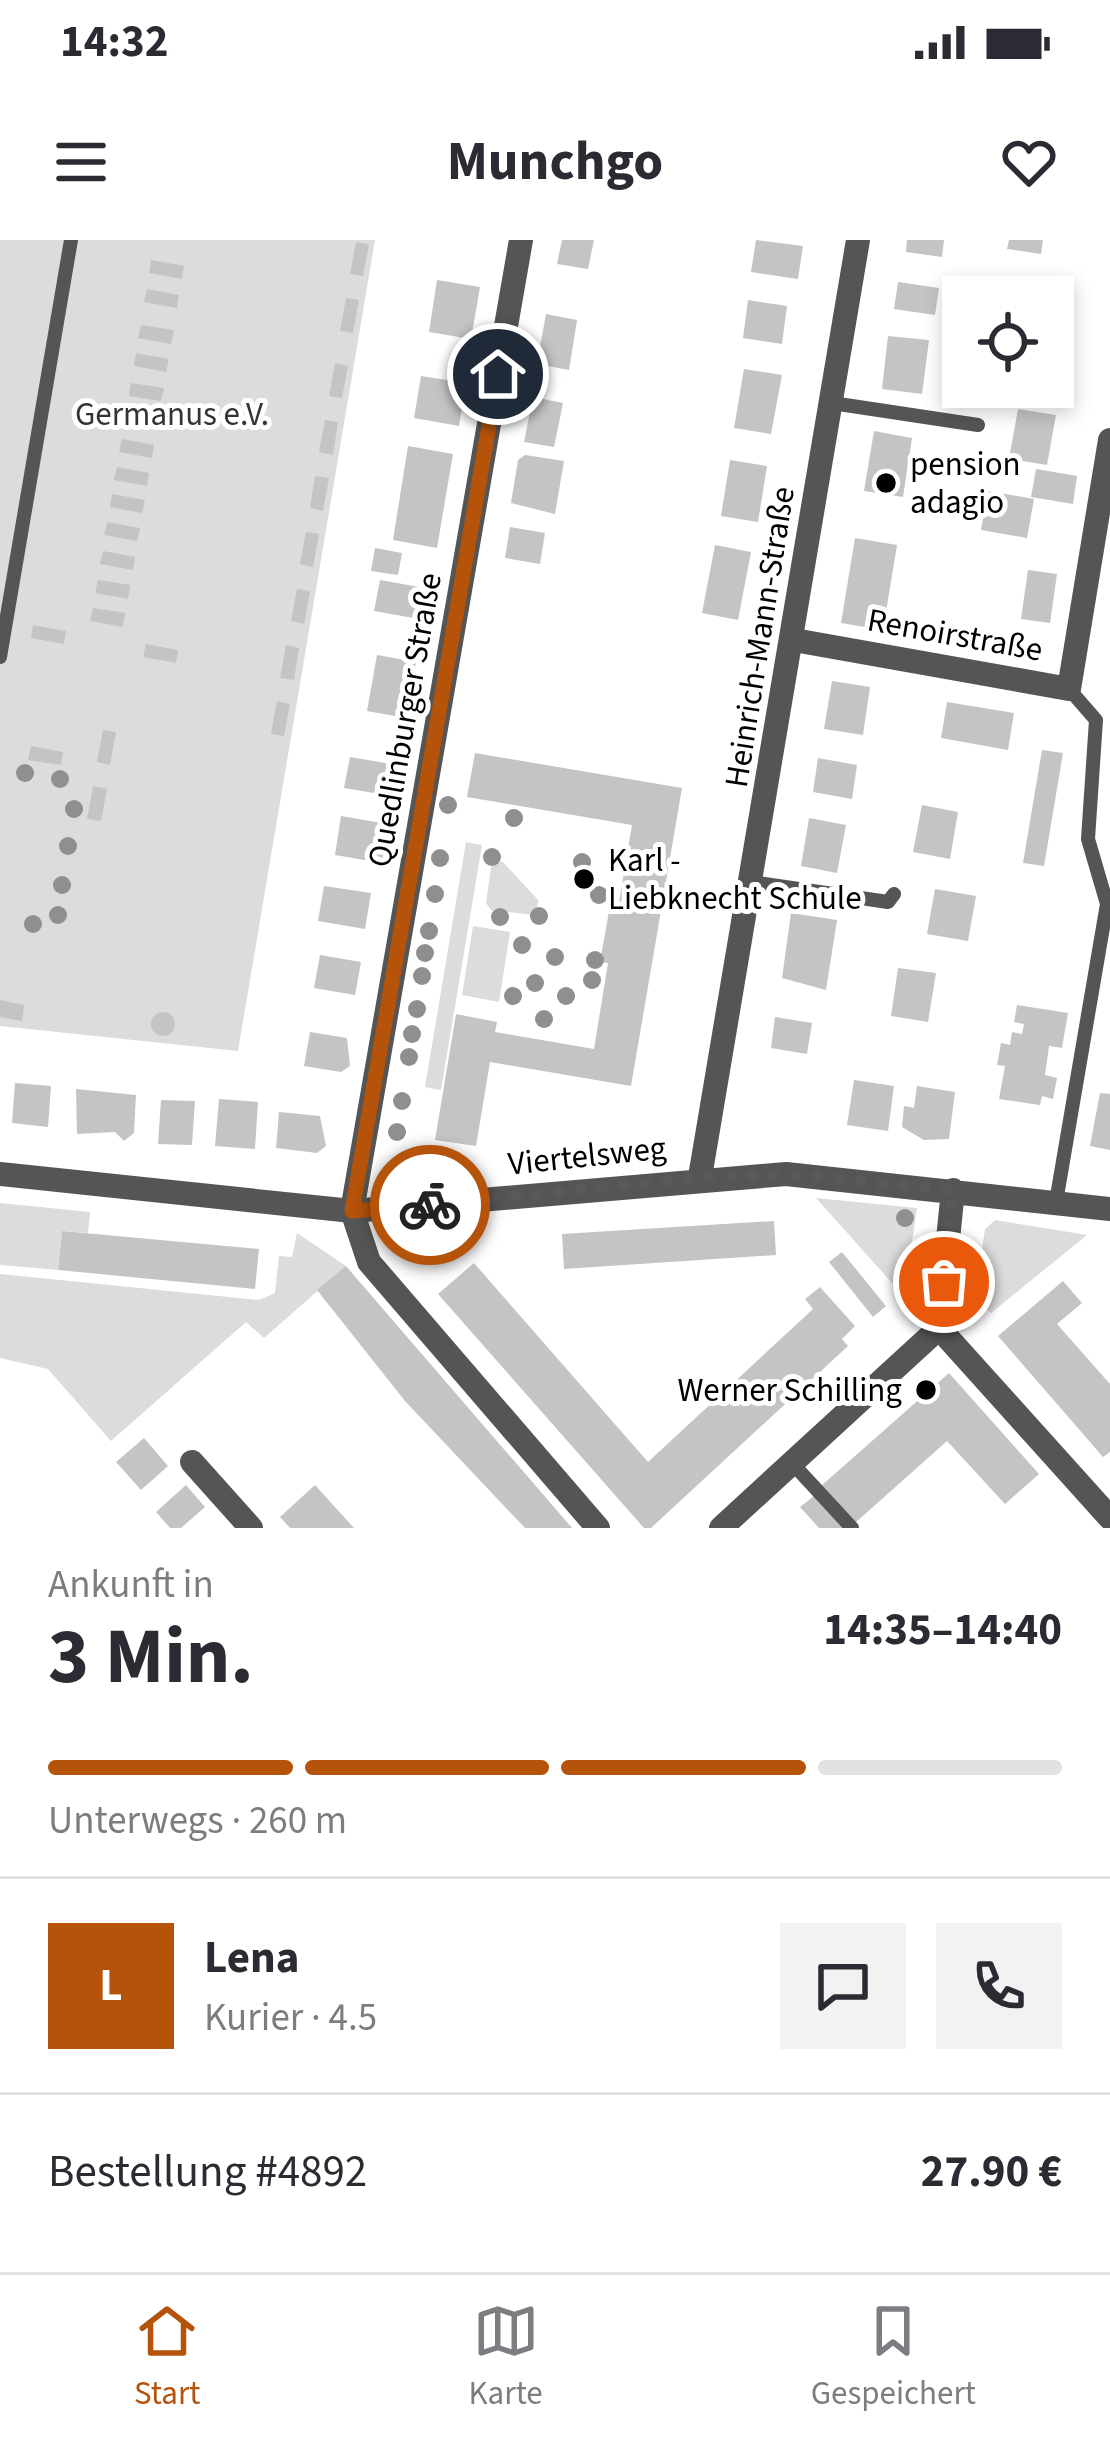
<!DOCTYPE html>
<html lang="de">
<head>
<meta charset="utf-8">
<style>
  :root { --surface:#fff; --page:#f2f2f3; --text:#2b2b33; --muted:#7c7c81; --line:#e1e1e2; --accent:#b45309 }
  body { margin:0; font-family:"Source Sans 3",sans-serif; background:var(--page); color:var(--text); height:100vh; display:flex; flex-direction:column; font-size:45px; white-space:nowrap }
  * { box-sizing:border-box; margin:0 }
  p { font-size:39px; color:var(--muted) }
  .icon { flex:none; width:66px; height:66px; fill:none; stroke:currentColor; stroke-width:2; stroke-linecap:round; stroke-linejoin:round }
  .map { position:relative; height:1288px; overflow:hidden }
  .panel { display:flex; flex-direction:column; background:var(--surface); flex:1 }
  .panel>* { flex:none }
  .tools { position:absolute; left:942px; top:36px; display:grid; gap:24px }
  .tools a { display:grid; place-items:center; width:132px; height:132px; border-radius:0px; background:var(--surface); box-shadow:0 6px 18px #0003; font-size:60px }
  .pin { position:absolute; display:grid; place-items:center; width:102px; height:102px; color:#fff; margin:-51px; border:6px solid #fff; border-radius:50%; box-shadow:0 3px 12px #0007 }
  .courier { position:absolute; display:grid; place-items:center; width:120px; height:120px; margin:-60px; border:9px solid #b45309; border-radius:50%; background:#fff; color:#222; box-shadow:0 3px 15px #0007 }
  .headline em { font-style:normal; font-weight:700 }
  .headline div { display:flex; flex-direction:column-reverse }
  .headline { display:flex; align-items:center; justify-content:space-between; height:204px; padding:0 48px }
  h1 { font-size:78px; font-weight:700; line-height:90px }
  .bar { display:grid; grid-template-columns:repeat(4,1fr); gap:18px 12px; align-content:center; height:144px; padding:0 48px }
  .bar i { height:15px; border-radius:9px; background:var(--line) }
  .bar .active { background:var(--accent) }
  .bar p { grid-column:span 4 }
  .line { display:flex; align-items:center; gap:30px; padding:0 48px; border-top:3px solid var(--line) }
  .line div { flex:1 }
  .round { display:grid; place-items:center; flex:none; width:126px; height:126px; border-radius:0px; background:var(--page) }
  .status { display:flex; justify-content:space-between; align-items:center; height:84px; padding:0 60px; background:var(--surface); direction:ltr }
  .status svg { height:33px; fill:currentColor }
  header { display:flex; justify-content:space-between; align-items:center; height:156px; padding:0 48px; background:var(--surface); font-size:54px; font-weight:700 }
  .tab-bar { display:flex; justify-content:space-around; align-items:center; height:168px; border-top:3px solid var(--line); background:var(--surface); font-size:33px; color:var(--muted) }
  .tab-bar a { display:grid; justify-items:center; gap:6px }
  .tab-bar .active { color:var(--accent) }
  .map>svg:first-child { display:block }
  .green { fill:#dcdcdc }
  .building { fill:#c4c4c4 }
  .lines { fill:none; stroke-linecap:round; stroke-linejoin:round }
  .service { stroke:#555; stroke-width:14 }
  .minor { stroke:#555; stroke-width:24 }
  .tree { fill:#8f8f8f }
  .done { stroke:#595959; stroke-width:12; stroke-dasharray:0 21.6 }
  .route { stroke:#b45309; stroke-width:15 }
  .poi-dot { fill:#000; stroke:#fff; stroke-width:4.5 }
  .labels { text-anchor:middle; dominant-baseline:central; stroke-width:10; stroke-linejoin:round; paint-order:stroke }
  .park-label { font-size:33px; fill:#333; stroke:#fff }
  .poi-label { font-size:33px; fill:#000; stroke:#fff; text-anchor:start }
  .street-label { font-size:33px; fill:#000; stroke:#fff }
</style>
</head>
<body>
<div class="status"><b>14:32</b><svg viewBox="0 0 49 12"><path d="M0 12V9h3v3zM5 12V6h3v6zM10 12V3h3v9zM15 12V0h3v12zM26 1h20v11H26zM47 4h2v5h-2z"/></svg></div>
<header><svg class="icon" aria-label="menu" viewBox="0 0 24 24"><path d="M4 6h16M4 12h16M4 18h16"/></svg>Munchgo<svg class="icon" aria-label="heart" viewBox="0 0 24 24"><path d="M12 20l-8-8c-3-5 5-10 8-4 3-6 11-1 8 4z"/></svg></header>
<div class="map">
<svg width="1110" height="1288" viewBox="0 0 1110 1288">
  <rect width="100%" height="100%" fill="#fff"/>
  <path class="green" d="M 0,0 L 375,0 L 238,811 L 0,786 Z
    M 466,602 L 482,605 L 441,850 L 425,847 Z
    M 502,621 L 539,661 L 534,675 L 491,670 L 486,663 L 491,627 Z
    M 473,686 L 510,692 L 499,762 L 462,755 Z
    M 816,958 L 917,968 L 905,1050 L 900,1052 Z
    M 0,963 L 90,972 L 88,993 L 62,991 L 58,1030 L 0,1025 Z
    M 995,980 L 1087,995 L 991,1073 L 975,1058 L 985,989 Z
    M 297,993 L 346,1026 L 264,1098 L 246,1082 L 111,1201 L 48,1129 L 0,1118 L 0,1034 L 259,1060 L 275,1053 L 279,1016 L 292,1017 Z"/>
  <path class="building" d="M 562,0 L 594,0 L 588,29 L 557,24 Z
    M 756,0 L 803,6 L 798,39 L 751,32 Z
    M 907,0 L 944,0 L 942,17 L 906,12 Z
    M 1009,0 L 1043,0 L 1041,14 L 1007,9 Z
    M 356,2 L 369,4 L 363,36 L 350,34 Z
    M 151,20 L 184,26 L 182,39 L 149,33 Z
    M 437,40 L 480,47 L 471,99 L 429,92 Z
    M 898,42 L 939,48 L 935,75 L 894,69 Z
    M 147,49 L 179,55 L 177,68 L 144,62 Z
    M 346,58 L 359,60 L 353,93 L 340,91 Z
    M 748,60 L 787,66 L 782,104 L 743,98 Z
    M 546,74 L 577,80 L 569,130 L 537,124 Z
    M 141,85 L 174,90 L 171,104 L 138,98 Z
    M 888,96 L 929,100 L 922,154 L 882,149 Z
    M 136,113 L 169,119 L 166,132 L 134,126 Z
    M 335,123 L 348,126 L 342,158 L 329,156 Z
    M 744,129 L 782,135 L 771,194 L 734,188 Z
    M 421,136 L 466,143 L 459,186 L 414,178 Z
    M 131,143 L 164,148 L 161,161 L 129,156 Z
    M 533,157 L 563,163 L 554,207 L 524,202 Z
    M 1018,169 L 1056,175 L 1047,225 L 1009,219 Z
    M 126,170 L 159,175 L 157,189 L 124,183 Z
    M 325,180 L 338,182 L 333,215 L 319,212 Z
    M 874,191 L 912,198 L 903,257 L 864,251 Z
    M 122,199 L 154,205 L 152,218 L 119,212 Z
    M 408,206 L 453,214 L 437,308 L 393,300 Z
    M 525,215 L 564,221 L 555,274 L 511,263 L 518,220 Z
    M 730,220 L 767,226 L 758,282 L 721,276 Z
    M 117,227 L 149,233 L 147,246 L 114,240 Z
    M 1036,229 L 1077,236 L 1073,264 L 1031,257 Z
    M 315,236 L 329,238 L 323,271 L 310,268 Z
    M 988,251 L 1034,259 L 1027,298 L 981,290 Z
    M 112,254 L 145,260 L 142,273 L 110,267 Z
    M 107,282 L 140,288 L 137,301 L 104,295 Z
    M 510,287 L 545,293 L 540,324 L 505,318 Z
    M 306,292 L 319,294 L 313,327 L 300,324 Z
    M 855,298 L 897,305 L 883,390 L 841,383 Z
    M 715,305 L 751,312 L 738,380 L 702,373 Z
    M 375,308 L 402,313 L 398,335 L 371,331 Z
    M 103,311 L 135,317 L 133,330 L 100,324 Z
    M 1028,330 L 1057,334 L 1050,383 L 1021,379 Z
    M 98,340 L 130,345 L 128,359 L 95,353 Z
    M 380,340 L 425,348 L 419,379 L 374,371 Z
    M 297,349 L 310,351 L 304,384 L 291,381 Z
    M 93,368 L 125,373 L 123,387 L 90,381 Z
    M 33,385 L 66,391 L 64,404 L 31,398 Z
    M 146,404 L 178,410 L 176,423 L 143,417 Z
    M 286,405 L 299,408 L 294,440 L 280,438 Z
    M 377,415 L 416,422 L 406,478 L 367,471 Z
    M 832,441 L 870,447 L 863,495 L 824,489 Z
    M 277,461 L 290,464 L 284,496 L 271,494 Z
    M 947,462 L 1014,473 L 1008,510 L 941,498 Z
    M 103,490 L 116,492 L 110,525 L 97,522 Z
    M 31,506 L 63,512 L 61,525 L 28,520 Z
    M 1042,510 L 1063,513 L 1044,626 L 1023,623 Z
    M 475,513 L 682,548 L 631,846 L 490,822 L 476,906 L 435,900 L 456,774 L 497,782 L 495,792 L 594,809 L 608,723 L 600,722 L 611,660 L 619,662 L 632,585 L 467,557 Z
    M 350,517 L 397,525 L 392,556 L 344,548 Z
    M 818,518 L 857,525 L 852,559 L 813,552 Z
    M 93,546 L 107,549 L 101,581 L 87,579 Z
    M 922,565 L 958,572 L 950,619 L 913,612 Z
    M 341,576 L 388,584 L 382,623 L 335,615 Z
    M 809,578 L 846,585 L 837,633 L 801,626 Z
    M 324,646 L 371,653 L 365,689 L 318,681 Z
    M 935,649 L 976,656 L 968,701 L 927,694 Z
    M 791,673 L 837,680 L 826,750 L 782,738 Z
    M 320,715 L 361,722 L 355,755 L 314,748 Z
    M 898,728 L 936,733 L 928,782 L 891,776 Z
    M 0,760 L 24,765 L 22,781 L 0,777 Z
    M 1017,765 L 1068,773 L 1062,808 L 1049,806 L 1045,835 L 1057,838 L 1053,859 L 1042,856 L 1040,865 L 999,859 L 1005,826 L 997,825 L 1001,803 L 1010,805 L 1012,792 L 1022,794 L 1024,784 L 1014,782 Z
    M151 784a12 12 0 1 1 24 0a12 12 0 1 1-24 0Z
    M 775,777 L 812,783 L 807,814 L 771,808 Z
    M 310,792 L 347,798 L 350,826 L 341,832 L 304,826 Z
    M 854,840 L 894,846 L 888,891 L 847,885 Z
    M 15,843 L 51,846 L 48,887 L 12,883 Z
    M 917,846 L 955,852 L 949,899 L 924,900 L 902,887 L 904,866 L 914,868 Z
    M 76,849 L 136,855 L 134,893 L 124,901 L 115,892 L 77,894 Z
    M 1100,853 L 1110,854 L 1110,910 L 1090,906 Z
    M 219,859 L 258,862 L 255,909 L 215,906 Z
    M 161,860 L 195,861 L 192,905 L 158,904 Z
    M 279,872 L 320,876 L 326,906 L 317,913 L 276,908 Z
    M 774,981 L 776,1015 L 564,1029 L 562,994 Z
    M 62,991 L 259,1009 L 255,1049 L 58,1030 Z
    M 842,1012 L 886,1066 L 873,1077 L 829,1022 Z
    M 474,1023 L 648,1222 L 813,1069 L 805,1059 L 820,1047 L 855,1086 L 842,1099 L 848,1106 L 651,1288 L 644,1288 L 438,1054 Z
    M 346,1026 L 408,1098 L 572,1288 L 525,1288 L 405,1161 L 317,1050 Z
    M 1063,1041 L 1082,1063 L 1057,1084 L 1110,1144 L 1110,1212 L 1103,1217 L 998,1096 Z
    M 949,1133 L 1039,1234 L 1005,1264 L 947,1201 L 855,1283 L 821,1246 Z
    M 144,1198 L 168,1226 L 141,1250 L 116,1222 Z
    M 186,1245 L 205,1267 L 181,1288 L 170,1288 L 156,1272 Z
    M 315,1245 L 344,1277 L 354,1288 L 290,1288 L 280,1277 Z
    M 814,1256 L 843,1288 L 819,1288 L 800,1267 Z"/>
  <g class="lines">
    <path class="service" d="M 832,163 L 978,185
      M 0,417 L 71,0
      M 752,642 L 888,662 L 894,654
      M 1056,962 L 1107,664 L 1088,599 L 1096,480 L 1069,449
      M 792,1223 L 852,1288"/>
    <path class="minor" d="M 521,0 L 352,971 L 369,1022 L 598,1288
      M 794,400 L 1069,449 L 1110,200
      M 0,934 L 352,971 L 786,934 L 1110,969
      M 700,937 L 858,0
      M 939,1088 L 1110,1278
      M 192,1222 L 251,1288
      M 721,1288 L 939,1088 L 953,950"/>
  </g>
  <g class="tree">
    <circle cx="25" cy="533" r="9"/>
    <circle cx="60" cy="539" r="9"/>
    <circle cx="448" cy="565" r="9"/>
    <circle cx="74" cy="569" r="9"/>
    <circle cx="514" cy="578" r="9"/>
    <circle cx="68" cy="606" r="9"/>
    <circle cx="492" cy="617" r="9"/>
    <circle cx="440" cy="618" r="9"/>
    <circle cx="582" cy="622" r="9"/>
    <circle cx="62" cy="645" r="9"/>
    <circle cx="435" cy="654" r="9"/>
    <circle cx="599" cy="655" r="9"/>
    <circle cx="58" cy="675" r="9"/>
    <circle cx="539" cy="676" r="9"/>
    <circle cx="500" cy="677" r="9"/>
    <circle cx="33" cy="684" r="9"/>
    <circle cx="429" cy="691" r="9"/>
    <circle cx="522" cy="705" r="9"/>
    <circle cx="425" cy="713" r="9"/>
    <circle cx="555" cy="717" r="9"/>
    <circle cx="595" cy="720" r="9"/>
    <circle cx="422" cy="736" r="9"/>
    <circle cx="592" cy="740" r="9"/>
    <circle cx="535" cy="743" r="9"/>
    <circle cx="513" cy="756" r="9"/>
    <circle cx="566" cy="756" r="9"/>
    <circle cx="417" cy="769" r="9"/>
    <circle cx="544" cy="779" r="9"/>
    <circle cx="412" cy="794" r="9"/>
    <circle cx="409" cy="817" r="9"/>
    <circle cx="402" cy="861" r="9"/>
    <circle cx="397" cy="892" r="9"/>
    <circle cx="905" cy="978" r="9"/>
  </g>
  <g class="lines">
    <path class="done" d="M 430,965 L 700,937 L 786,934 L 953,950 L 944,1042"/>
    <path class="route" d="M 430,965 L 352,971 L 498,134"/>
  </g>
  <g class="poi-dot">
    <circle cx="886" cy="243" r="12"/>
    <circle cx="584" cy="639" r="12"/>
    <circle cx="926" cy="1150" r="12"/>
  </g>
  <g class="labels">
    <g class="park-label">
      <text x="172" y="174">Germanus e.V.</text>
    </g>
    <g class="poi-label">
      <text x="910" y="224">pension<tspan x="910" dy="38">adagio</tspan></text>
      <text x="608" y="620">Karl -<tspan x="608" dy="38">Liebknecht Schule</tspan></text>
      <text x="902" y="1150" text-anchor="end">Werner Schilling</text>
    </g>
    <g class="street-label">
      <text transform="translate(955 395) rotate(10)">Renoirstraße</text>
      <text transform="translate(760 397) rotate(-81)">Heinrich-Mann-Straße</text>
      <text transform="translate(405 480) rotate(-80)">Quedlinburger Straße</text>
      <text transform="translate(587 916) rotate(-6)">Viertelsweg</text>
    </g>
  </g>
</svg>
<div class="tools">
<a><svg class="icon" aria-label="locate" viewBox="0 0 24 24"><circle cx="12" cy="12" r="6"/><path d="M12 2v4M12 18v4M2 12h4M18 12h4"/></svg></a>
</div>
<div class="pin" style="left:944px;top:1042px;background:#ea580c"><svg class="icon" aria-label="bag" viewBox="0 0 24 24"><path d="M5 8h14l-1 12H6zM9 8a3 3 0 0 1 6 0"/></svg></div>
<div class="pin" style="left:498px;top:134px;background:#1f2937"><svg class="icon" aria-label="home" viewBox="0 0 24 24"><path d="M3 11l9-7 9 7M6 9v11h12V9"/></svg></div>
<div class="courier" style="left:430px;top:965px"><svg class="icon" aria-label="bike" viewBox="0 0 24 24"><circle cx="6" cy="16" r="4"/><circle cx="18" cy="16" r="4"/><path d="M6 16l4-8h5l3 8M10 8l3 8H6M13 5h3"/></svg></div>
</div>
<section class="panel">
<div class="headline"><div><h1>3 Min.</h1><p>Ankunft in</p></div><em>14:35–14:40</em></div>
<div class="bar"><i class="active"></i><i class="active"></i><i class="active"></i><i></i><p>Unterwegs · 260 m</p></div>
<div class="line" style="height:216px"><b class="round" style="background:var(--accent);color:#fff">L</b><div><b>Lena</b><p>Kurier · 4.5</p></div><a class="round"><svg class="icon" aria-label="chat" viewBox="0 0 24 24"><path d="M4 5h16v11H9l-5 4z"/></svg></a><a class="round"><svg class="icon" aria-label="phone" viewBox="0 0 24 24"><path d="M5 4h4l2 5-3 2q2 4 5 5l2-3 5 2v4C11 20 4 13 5 4z"/></svg></a></div>
<div class="line" style="height:156px"><div>Bestellung #4892</div><b>27.90 €</b></div>
</section>
<nav class="tab-bar">
<a class="active"><svg class="icon" aria-label="home" viewBox="0 0 24 24"><path d="M3 11l9-7 9 7M6 9v11h12V9"/></svg>Start</a>
<a><svg class="icon" aria-label="map" viewBox="0 0 24 24"><path d="M3 6l6-2 6 2 6-2v14l-6 2-6-2-6 2zM9 4v14M15 6v14"/></svg>Karte</a>
<a><svg class="icon" aria-label="saved" viewBox="0 0 24 24"><path d="M7 4h10v16l-5-4-5 4z"/></svg>Gespeichert</a>
</nav>
</body>
</html>
